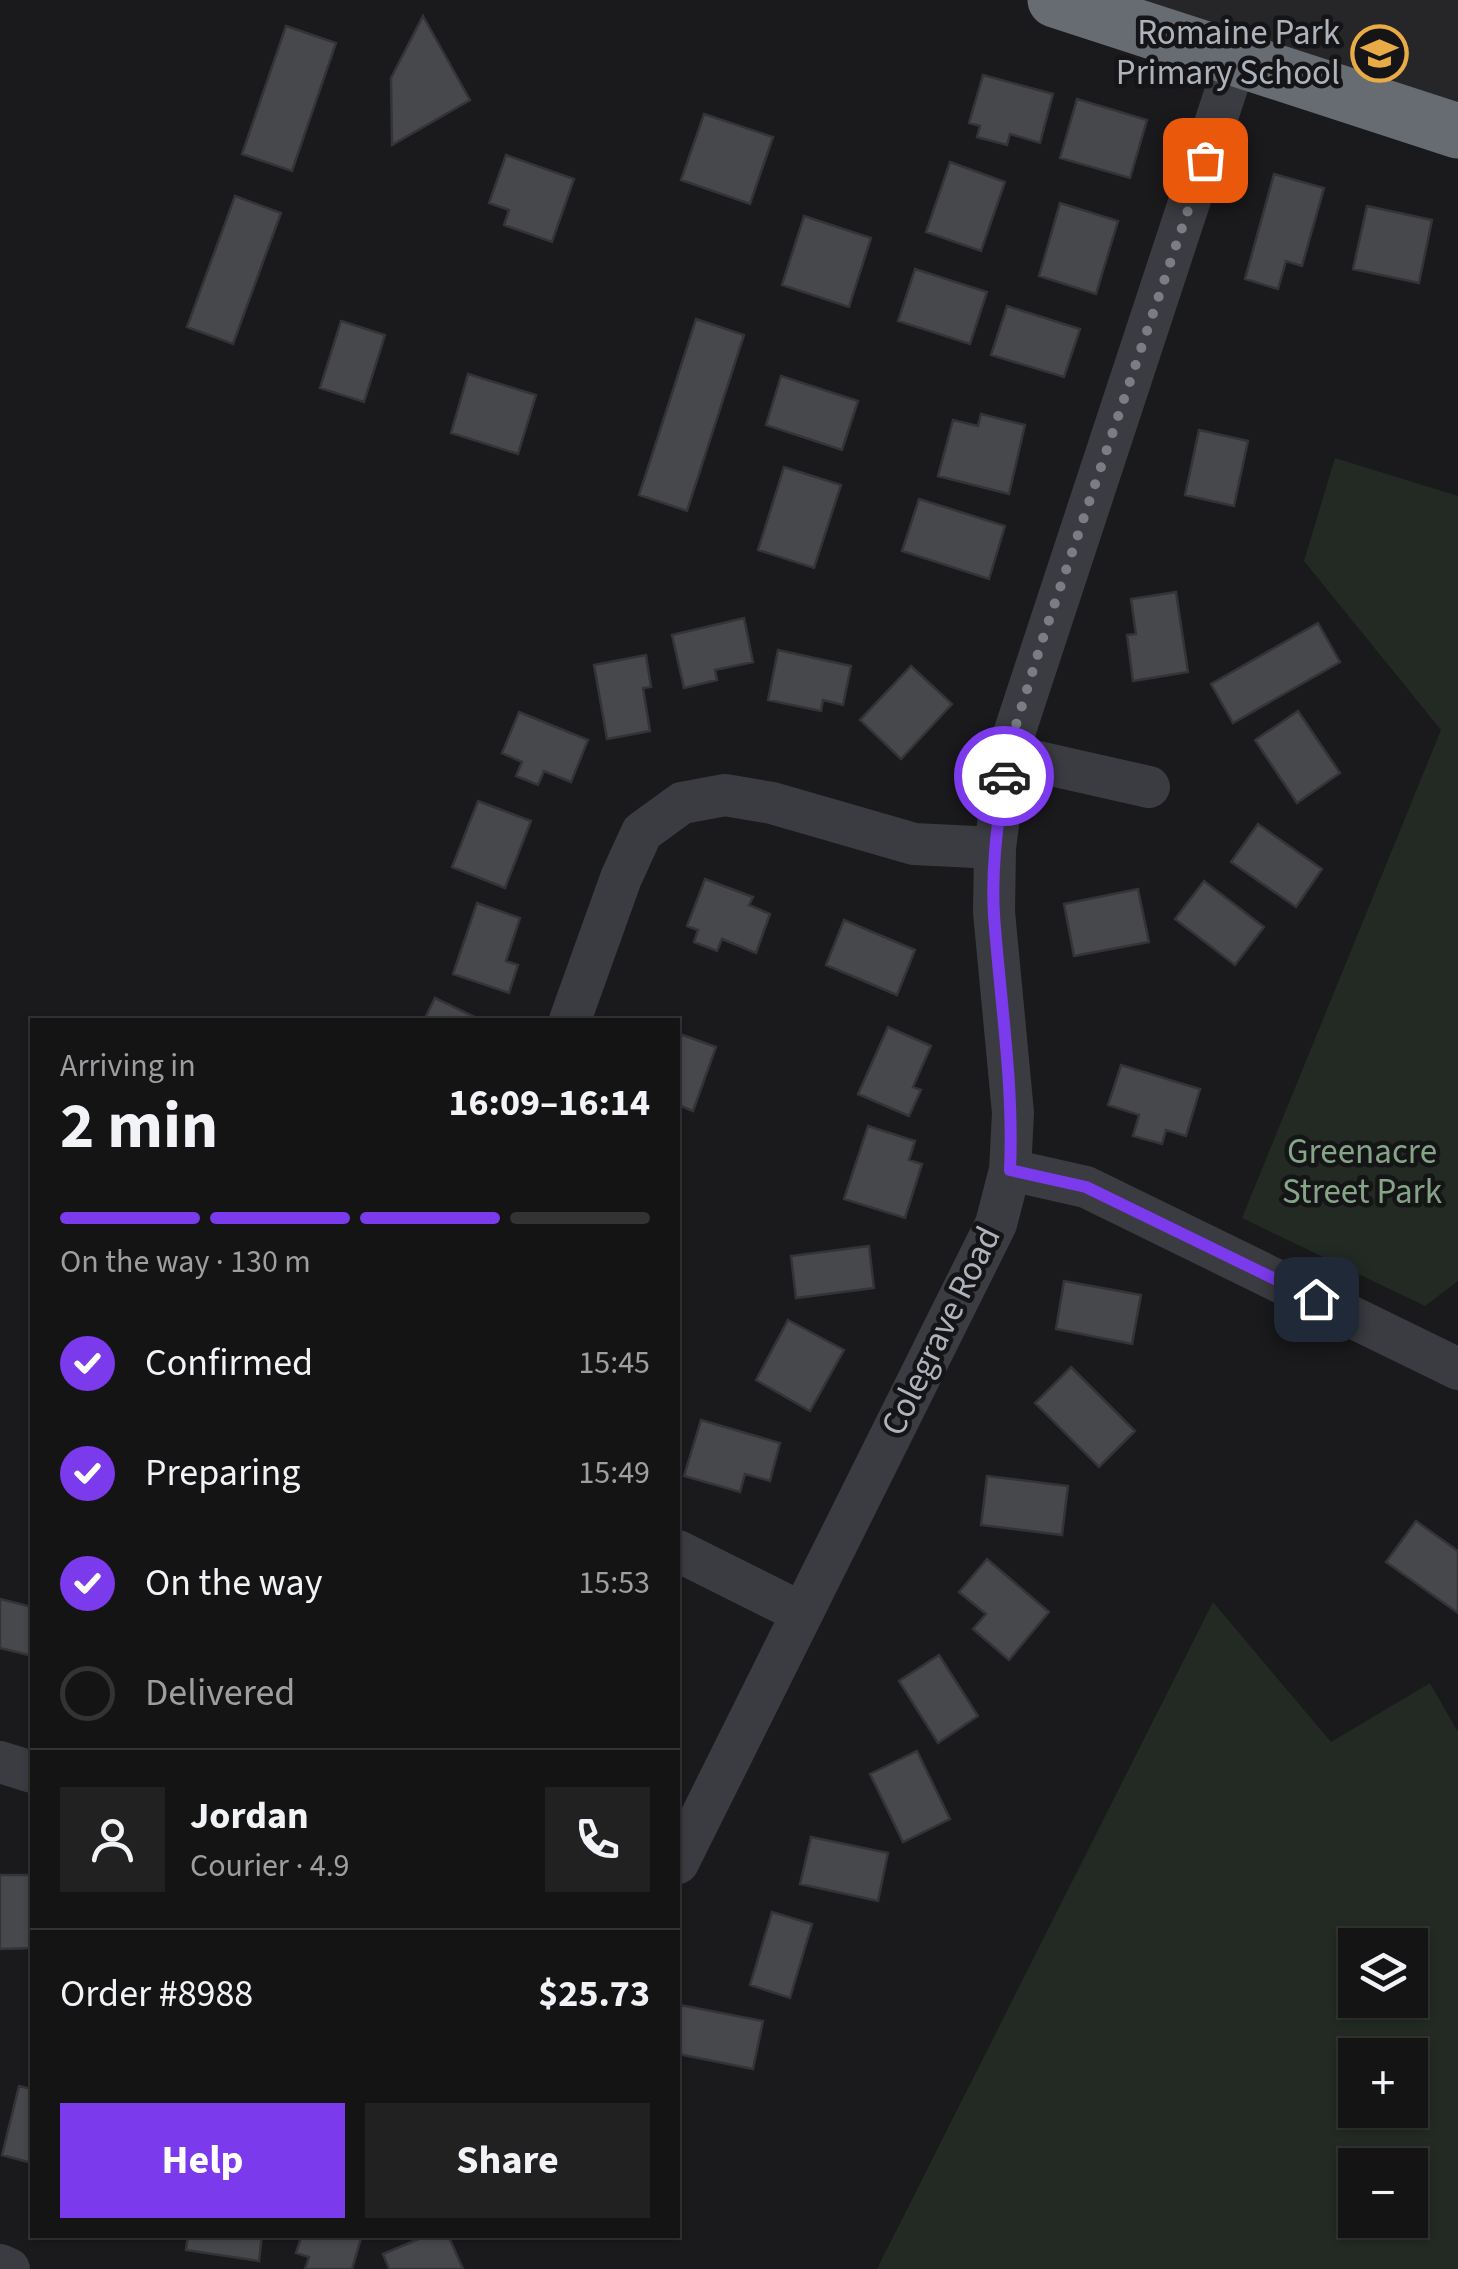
<!DOCTYPE html>
<html lang="en">
<head>
<meta charset="utf-8">
<style>
  :root { --surface:#141415; --page:#212122; --text:#f1f3f6; --muted:#9d9ea0; --line:#333334; --accent:#7c3aed }
  body { margin:0; font-family:"Source Sans 3",sans-serif; background:var(--page); color:var(--text); height:100vh; display:flex; flex-direction:column; font-size:38px; white-space:nowrap }
  * { box-sizing:border-box; margin:0 }
  p { font-size:32px; color:var(--muted) }
  .icon { flex:none; width:55px; height:55px; fill:none; stroke:currentColor; stroke-width:2; stroke-linecap:round; stroke-linejoin:round }
  .map { position:relative; flex:1; overflow:hidden }
  .side { position:absolute; left:30px; top:1018px; width:650px; height:1220px; display:flex; flex-direction:column; background:var(--surface); border-radius:0px; box-shadow:0 2px 8px #0004,0 0 0 2px var(--line) }
  .side>* { flex:none }
  .buttons { position:absolute; left:1338px; top:1928px; display:grid; gap:20px }
  .buttons a { display:grid; place-items:center; width:90px; height:90px; border-radius:0px; background:var(--surface); box-shadow:0 2px 8px #0004,0 0 0 2px var(--line); font-size:50px }
  .pin { position:absolute; display:grid; place-items:center; width:85px; height:85px; color:#fff; margin:-42px; border-radius:20px; box-shadow:0 5px 15px #0006 }
  .courier { position:absolute; display:grid; place-items:center; width:100px; height:100px; margin:-50px; border:8px solid #7c3aed; border-radius:50%; background:#fff; color:#222; box-shadow:0 2px 12px #0007 }
  .head em { font-style:normal; font-weight:700 }
  .head div { display:flex; flex-direction:column-reverse }
  .head { display:flex; align-items:center; justify-content:space-between; height:170px; padding:0 30px }
  h1 { font-size:65px; font-weight:700; line-height:75px }
  .bar { display:grid; grid-template-columns:repeat(4,1fr); gap:15px 10px; align-content:center; height:120px; padding:0 30px }
  .bar i { height:12px; border-radius:8px; background:var(--line) }
  .bar .active { background:var(--accent) }
  .bar p { grid-column:span 4 }
  .line { display:flex; align-items:center; gap:25px; padding:0 30px; border-top:2px solid var(--line) }
  .line div { flex:1 }
  .round { display:grid; place-items:center; flex:none; width:105px; height:105px; border-radius:0px; background:var(--page) }
  ol { padding:0 30px; list-style:none }
  li { display:flex; align-items:center; gap:30px; height:110px }
  li p { margin-inline-start:auto }
  li .icon { padding:10px; border-radius:50%; background:var(--accent); color:#fff; stroke-width:4 }
  li:last-child { color:var(--muted) }
  li i { width:55px; height:55px; border:5px solid var(--line); border-radius:50% }
  .button { display:flex; gap:20px; margin-top:auto; padding:20px 30px }
  .button a { flex:1; height:115px; border-radius:0px; background:var(--accent); color:#fff; font-size:40px; font-weight:700; line-height:115px; text-align:center }
  .button a+a { background:var(--page); color:var(--text) }
  .map>svg:first-child { display:block }
  .built { fill:#262629 }
  .green { fill:#222a23; fill-rule:evenodd }
  .building { fill:#47484c; stroke:#343438; stroke-width:2.5 }
  .lines { fill:none; stroke-linecap:round; stroke-linejoin:round }
  .minor { stroke:#3b3c41; stroke-width:42 }
  .highway { stroke:#676b72; stroke-width:55 }
  .done { stroke:#7a7d83; stroke-width:10; stroke-dasharray:0 18 }
  .route { stroke:#7c3aed; stroke-width:12 }
  .labels { text-anchor:middle; dominant-baseline:central; stroke-width:9; stroke-linejoin:round; paint-order:stroke }
  .poi-label { font-size:35px; fill:#adb2bb; stroke:#151517; text-anchor:end }
  .park-label { font-size:35px; fill:#86a586; stroke:#151517 }
  .street-label { font-size:35px; fill:#adb2bb; stroke:#151517 }
</style>
</head>
<body>
<div class="map">
<svg width="1458" height="2269" viewBox="0 0 1458 2269">
  <rect width="100%" height="100%" fill="#1a1a1c"/>
  <path class="built" d="M 1144,0 L 1458,0 L 1458,106 Z"/>
  <path class="green" d="M 1335,458 L 1458,496 L 1458,1281 L 1425,1306 L 1242,1218 L 1441,730 L 1304,561 Z
    M 1213,1602 L 1331,1742 L 1430,1683 L 1458,1732 L 1458,2269 L 877,2269 ZM 1355,1945 L 1410,1945 L 1410,2000 L 1355,2000 ZM 1355,2055 L 1410,2055 L 1410,2110 L 1355,2110 ZM 1355,2165 L 1410,2165 L 1410,2220 L 1355,2220 Z"/>
  <path class="building" d="M 423,16 L 470,100 L 392,145 L 391,78 Z
    M 286,26 L 336,43 L 292,171 L 242,154 Z
    M 983,75 L 1053,94 L 1040,143 L 1010,134 L 1007,145 L 977,137 L 980,126 L 969,123 Z
    M 1077,99 L 1147,120 L 1130,178 L 1060,158 Z
    M 704,114 L 773,137 L 750,204 L 681,180 Z
    M 506,155 L 574,179 L 552,242 L 504,225 L 509,210 L 489,203 Z
    M 950,162 L 1005,182 L 981,251 L 926,232 Z
    M 1274,174 L 1324,188 L 1302,266 L 1286,261 L 1278,289 L 1245,279 Z
    M 235,196 L 281,213 L 233,344 L 187,327 Z
    M 1060,203 L 1118,221 L 1096,294 L 1039,276 Z
    M 1367,206 L 1432,220 L 1419,283 L 1353,269 Z
    M 804,216 L 871,238 L 849,307 L 782,285 Z
    M 915,269 L 987,292 L 970,344 L 898,321 Z
    M 1007,306 L 1080,329 L 1064,377 L 991,355 Z
    M 696,319 L 744,335 L 687,511 L 639,495 Z
    M 341,321 L 385,335 L 364,402 L 320,388 Z
    M 468,374 L 536,395 L 518,454 L 451,433 Z
    M 781,376 L 858,401 L 842,450 L 766,425 Z
    M 981,414 L 1025,425 L 1009,494 L 938,476 L 953,420 L 978,426 Z
    M 1199,430 L 1248,441 L 1234,506 L 1185,495 Z
    M 784,467 L 841,485 L 814,568 L 758,550 Z
    M 919,499 L 1005,526 L 989,579 L 902,551 Z
    M 1176,592 L 1188,672 L 1133,681 L 1127,635 L 1136,634 L 1131,599 Z
    M 744,618 L 753,662 L 715,670 L 717,680 L 684,688 L 672,635 Z
    M 1318,623 L 1340,662 L 1233,723 L 1211,684 Z
    M 778,650 L 851,666 L 843,705 L 823,700 L 821,711 L 768,700 Z
    M 646,655 L 651,687 L 643,688 L 650,731 L 607,739 L 594,665 Z
    M 911,666 L 952,704 L 901,759 L 860,720 Z
    M 1298,711 L 1340,773 L 1297,803 L 1255,740 Z
    M 519,712 L 588,740 L 571,782 L 544,771 L 538,785 L 516,776 L 522,762 L 502,753 Z
    M 478,801 L 531,821 L 505,888 L 452,867 Z
    M 1258,824 L 1322,869 L 1296,907 L 1231,862 Z
    M 705,879 L 753,897 L 749,905 L 770,914 L 756,953 L 722,939 L 717,951 L 694,942 L 698,930 L 687,926 Z
    M 1204,881 L 1264,927 L 1235,965 L 1175,919 Z
    M 1138,889 L 1149,942 L 1074,956 L 1064,904 Z
    M 477,903 L 520,918 L 506,961 L 518,965 L 509,993 L 453,974 Z
    M 844,920 L 915,950 L 897,995 L 826,965 Z
    M 435,998 L 481,1020 L 424,1020 Z
    M 888,1027 L 931,1046 L 913,1087 L 921,1090 L 909,1116 L 858,1094 Z
    M 680,1034 L 716,1047 L 693,1111 L 678,1105 Z
    M 1121,1065 L 1200,1089 L 1186,1136 L 1166,1130 L 1162,1144 L 1133,1136 L 1139,1115 L 1108,1105 Z
    M 868,1126 L 915,1141 L 909,1160 L 922,1164 L 905,1218 L 844,1199 Z
    M 869,1246 L 874,1288 L 796,1298 L 791,1256 Z
    M 1064,1281 L 1141,1295 L 1132,1344 L 1056,1329 Z
    M 788,1320 L 844,1350 L 810,1411 L 756,1380 Z
    M 1071,1367 L 1135,1431 L 1099,1467 L 1035,1403 Z
    M 701,1420 L 780,1443 L 770,1481 L 745,1474 L 740,1492 L 684,1476 Z
    M 987,1476 L 1068,1486 L 1062,1535 L 981,1525 Z
    M 1416,1521 L 1458,1551 L 1458,1613 L 1386,1562 Z
    M 987,1559 L 1049,1612 L 1009,1660 L 973,1629 L 986,1614 L 959,1592 Z
    M 0,1599 L 32,1607 L 32,1656 L 0,1648 Z
    M 939,1655 L 978,1716 L 938,1743 L 899,1681 Z
    M 917,1751 L 950,1819 L 903,1842 L 870,1774 Z
    M 811,1837 L 888,1853 L 878,1901 L 800,1884 Z
    M 0,1875 L 32,1875 L 32,1948 L 0,1949 Z
    M 772,1912 L 812,1924 L 790,1998 L 750,1985 Z
    M 680,2005 L 763,2021 L 753,2069 L 678,2054 Z
    M 19,2086 L 32,2089 L 32,2163 L 2,2155 Z
    M 188,2235 L 262,2235 L 259,2261 L 186,2250 Z
    M 302,2235 L 362,2235 L 352,2269 L 305,2269 L 309,2257 L 296,2253 Z
    M 428,2235 L 448,2235 L 463,2269 L 389,2269 L 383,2254 Z"/>
  <g class="lines">
    <path class="minor" d="M 1007,755 L 1149,787
      M 570,1020 L 621,878 L 642,832 L 682,803 L 725,795 L 772,803 L 914,844 L 995,848
      M 1010,1170 L 1086,1187 L 1458,1369
      M 678,1551 L 802,1613
      M 0,1762 L 32,1772
      M 678,1863 L 996,1224 L 1010,1170 L 1013,1113 L 994,912 L 995,848 L 1007,755 L 1236,60
      M 0,2265 L 9,2269"/>
    <path class="highway" d="M 1055,0 L 1458,131"/>
  </g>
  <g class="lines">
    <path class="done" d="M 1004,776 L 1007,754 L 1042,641 L 1205,160"/>
    <path class="route" d="M 1004,776 C 998,822 991,868 994,915 C 1000,1000 1014,1084 1010,1170 L 1086,1187 L 1316,1299"/>
  </g>
  <defs>
    <symbol id="school-ring" viewBox="-11 -11 22 22"><circle r="9.5" fill="#151517" stroke="#e8ab46" stroke-width="1.5"/><path d="M0-5L7-2L0 1L-7-2ZM-4 1L0 2.5L4 1V4Q0 6-4 4Z" fill="#e8ab46"/></symbol>
  </defs>
  <g fill-rule="evenodd">
    <use href="#school-ring" x="1348" y="22" width="63" height="63"/>
  </g>
  <g class="labels">
    <g class="poi-label">
      <text x="1340" y="33">Romaine Park<tspan x="1340" dy="40">Primary School</tspan></text>
    </g>
    <g class="park-label">
      <text x="1362" y="1152">Greenacre<tspan x="1362" dy="40">Street Park</tspan></text>
    </g>
    <g class="street-label">
      <text transform="translate(941 1331) rotate(-64)">Colegrave Road</text>
    </g>
  </g>
</svg>
<div class="buttons">
<a><svg class="icon" aria-label="layers" viewBox="0 0 24 24"><path d="M12 4l9 5-9 5-9-5zM3 14l9 5 9-5"/></svg></a>
<a>+</a>
<a>−</a>
</div>
<div class="pin" style="left:1205px;top:160px;background:#ea580c"><svg class="icon" aria-label="bag" viewBox="0 0 24 24"><path d="M5 8h14l-1 12H6zM9 8a3 3 0 0 1 6 0"/></svg></div>
<div class="pin" style="left:1316px;top:1299px;background:#1f2937"><svg class="icon" aria-label="home" viewBox="0 0 24 24"><path d="M3 11l9-7 9 7M6 9v11h12V9"/></svg></div>
<div class="courier" style="left:1004px;top:776px"><svg class="icon" aria-label="car" viewBox="0 0 24 24"><path d="M5 17H2v-5l4-1 3-4h7l3 4 3 1v5h-3M9 17h6M6 11h13"/><circle cx="7" cy="17" r="2"/><circle cx="17" cy="17" r="2"/></svg></div>
<section class="side">
<div class="head"><div><h1>2 min</h1><p>Arriving in</p></div><em>16:09–16:14</em></div>
<div class="bar"><i class="active"></i><i class="active"></i><i class="active"></i><i></i><p>On the way · 130 m</p></div>
<ol>
<li><svg class="icon" aria-label="check" viewBox="0 0 24 24"><path d="M5 12l5 5 9-10"/></svg>Confirmed<p>15:45</p></li>
<li><svg class="icon" aria-label="check" viewBox="0 0 24 24"><path d="M5 12l5 5 9-10"/></svg>Preparing<p>15:49</p></li>
<li><svg class="icon" aria-label="check" viewBox="0 0 24 24"><path d="M5 12l5 5 9-10"/></svg>On the way<p>15:53</p></li>
<li><i></i>Delivered</li>
</ol>
<div class="line" style="height:180px"><a class="round"><svg class="icon" aria-label="person" viewBox="0 0 24 24"><circle cx="12" cy="8" r="4"/><path d="M4 21q1-7 8-7t8 7"/></svg></a><div><b>Jordan</b><p>Courier · 4.9</p></div><a class="round"><svg class="icon" aria-label="phone" viewBox="0 0 24 24"><path d="M5 4h4l2 5-3 2q2 4 5 5l2-3 5 2v4C11 20 4 13 5 4z"/></svg></a></div>
<div class="line" style="height:130px"><div>Order #8988</div><b>$25.73</b></div>
<div class="button"><a>Help</a><a>Share</a></div>
</section>
</div>
</body>
</html>
